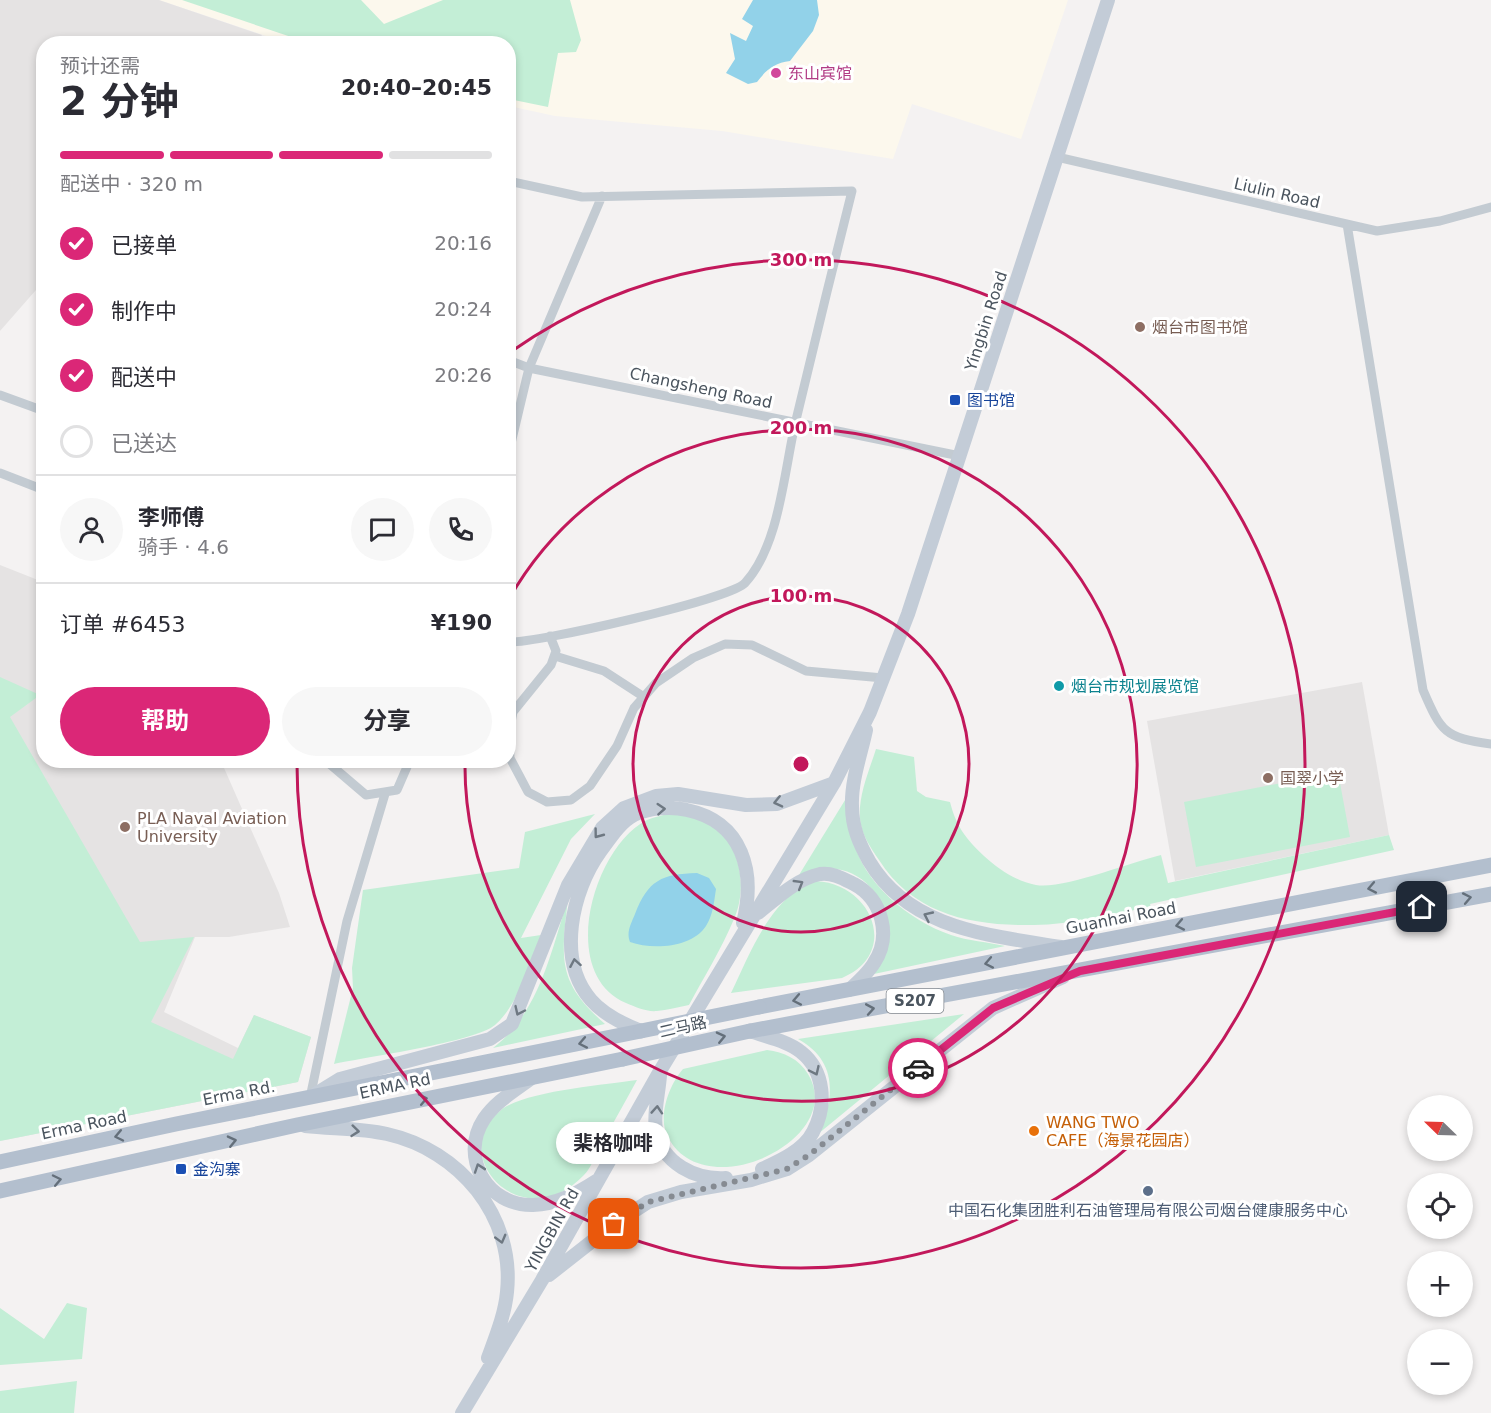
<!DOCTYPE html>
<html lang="zh">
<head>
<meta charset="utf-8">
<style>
  :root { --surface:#fff; --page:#f7f7f7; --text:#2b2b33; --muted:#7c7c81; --line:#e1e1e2; --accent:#db2777 }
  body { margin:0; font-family:"DejaVu Sans","Noto Sans SC",sans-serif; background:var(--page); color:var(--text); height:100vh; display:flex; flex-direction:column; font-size:22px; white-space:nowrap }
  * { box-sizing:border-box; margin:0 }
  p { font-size:20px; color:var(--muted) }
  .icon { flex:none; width:33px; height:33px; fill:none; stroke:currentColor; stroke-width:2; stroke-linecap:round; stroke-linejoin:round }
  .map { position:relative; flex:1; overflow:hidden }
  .drawer { position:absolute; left:36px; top:36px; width:480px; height:732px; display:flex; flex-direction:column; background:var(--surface); border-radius:24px; box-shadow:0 3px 9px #0003 }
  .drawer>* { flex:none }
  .needle { width:39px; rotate:293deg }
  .tools { position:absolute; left:1407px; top:1095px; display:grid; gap:12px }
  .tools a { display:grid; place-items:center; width:66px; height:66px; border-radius:50%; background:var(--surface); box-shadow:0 3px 9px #0003; font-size:30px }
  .pin { position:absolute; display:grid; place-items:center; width:51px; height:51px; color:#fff; margin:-26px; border-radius:12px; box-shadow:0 3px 9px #0006 }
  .courier { position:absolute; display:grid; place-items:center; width:60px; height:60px; margin:-30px; border:4px solid #db2777; border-radius:50%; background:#fff; color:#222; box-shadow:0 2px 8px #0007 }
  .bubble { position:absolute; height:42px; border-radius:21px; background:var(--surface); box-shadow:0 3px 9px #0003; font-size:20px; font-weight:700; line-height:42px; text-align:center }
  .summary em { font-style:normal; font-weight:700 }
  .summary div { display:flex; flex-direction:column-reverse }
  .summary { display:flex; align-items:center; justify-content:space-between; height:102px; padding:0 24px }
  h1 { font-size:39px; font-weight:700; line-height:45px }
  .bar { display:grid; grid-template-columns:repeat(4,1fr); gap:9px 6px; align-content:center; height:72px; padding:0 24px }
  .bar i { height:8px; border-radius:4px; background:var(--line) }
  .bar .active { background:var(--accent) }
  .bar p { grid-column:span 4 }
  .line { display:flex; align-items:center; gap:15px; padding:0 24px; border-top:2px solid var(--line) }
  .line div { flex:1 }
  .round { display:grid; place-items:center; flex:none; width:63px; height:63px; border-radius:32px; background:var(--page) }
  ol { padding:0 24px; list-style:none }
  li { display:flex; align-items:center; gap:18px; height:66px }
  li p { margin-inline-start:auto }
  li .icon { padding:6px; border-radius:50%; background:var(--accent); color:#fff; stroke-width:4 }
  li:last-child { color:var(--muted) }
  li i { width:33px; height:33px; border:3px solid var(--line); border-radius:50% }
  .cta { display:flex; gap:12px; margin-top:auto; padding:12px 24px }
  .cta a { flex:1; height:69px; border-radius:36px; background:var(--accent); color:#fff; font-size:24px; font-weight:700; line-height:69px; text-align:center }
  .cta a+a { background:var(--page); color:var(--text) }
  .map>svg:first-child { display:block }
  .commercial { fill:#fcf8ed }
  .education { fill:#e5e3e3 }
  .green { fill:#c3eed6 }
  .water { fill:#92d2e9 }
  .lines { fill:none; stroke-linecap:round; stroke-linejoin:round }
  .street { stroke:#c3cbd2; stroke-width:9 }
  .secondary { stroke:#c3ccd7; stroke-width:14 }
  .primary { stroke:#b3bfce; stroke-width:15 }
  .primary-bridge { stroke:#b3bfce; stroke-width:15 }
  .oneway { stroke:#6e7882 }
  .oneway2 { stroke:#646f7a }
  .done { stroke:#868b92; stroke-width:6; stroke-dasharray:0 10.8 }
  .route { stroke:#db2777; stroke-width:8 }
  .ring { fill:none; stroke:#c2185b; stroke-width:3 }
  .hotel-dot { fill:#d1479c; stroke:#fff; stroke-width:2 }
  .education-dot { fill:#8d6e63; stroke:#fff; stroke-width:2 }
  .transit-dot { fill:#1a4fb4; stroke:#fff; stroke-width:2 }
  .culture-dot { fill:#0f9aa8; stroke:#fff; stroke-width:2 }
  .food-dot { fill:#e8710a; stroke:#fff; stroke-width:2 }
  .service-dot { fill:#5c6f8a; stroke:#fff; stroke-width:2 }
  .labels { text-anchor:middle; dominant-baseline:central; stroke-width:6; stroke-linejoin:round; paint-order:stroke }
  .shield { fill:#fff; stroke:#80878e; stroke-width:1.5 }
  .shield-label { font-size:15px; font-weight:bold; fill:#4a545e }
  .hotel-label { font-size:16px; fill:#b23c85; stroke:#fff; text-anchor:start }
  .street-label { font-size:16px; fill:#4a545e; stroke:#fff }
  .education-label { font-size:16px; fill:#785e54; stroke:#fff; text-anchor:start }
  .transit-label { font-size:16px; fill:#164399; stroke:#fff; text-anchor:start }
  .culture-label { font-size:16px; fill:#0d838f; stroke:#fff; text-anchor:start }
  .food-label { font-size:16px; fill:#c56008; stroke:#fff; text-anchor:start }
  .service-label { font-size:16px; fill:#4e5e75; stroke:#fff }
  .centre { fill:#c2185b; stroke:#fff; stroke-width:3 }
  .ring-label { font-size:18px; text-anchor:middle; font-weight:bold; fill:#c2185b; stroke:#fff; stroke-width:6; stroke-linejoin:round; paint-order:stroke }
</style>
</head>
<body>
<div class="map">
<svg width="1491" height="1413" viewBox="0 0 1491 1413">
  <rect width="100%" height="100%" fill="#f4f2f2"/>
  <path class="commercial" d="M 159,0 L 1068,0 L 1021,139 L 912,104 L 893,159 L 722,131 L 555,116 L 509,106 L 508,44 L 287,43 Z"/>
  <path class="education" d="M 0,0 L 159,0 L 262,35 L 255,44 L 44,44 L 43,282 L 0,331 Z
    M 0,565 L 43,582 L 44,760 L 221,761 L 279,893 L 290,927 L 229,937 L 195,937 L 164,1012 L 238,1048 L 254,1015 L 311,1037 L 298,1082 L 0,1141 Z
    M 1362,682 L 1389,835 L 1175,881 L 1147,721 Z"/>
  <path class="green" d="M 182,0 L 361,0 L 384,24 L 443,0 L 570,0 L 581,40 L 576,52 L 558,53 L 548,107 L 509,99 L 508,44 L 309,43 Z
    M 0,677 L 40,695 L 10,717 L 140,942 L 194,937 L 151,1022 L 233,1059 L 254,1015 L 311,1037 L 298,1082 L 0,1141 Z
    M 876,749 L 914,757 L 917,791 L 926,797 L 950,802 C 956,826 966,839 984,856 C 998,869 1016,881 1036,885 C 1062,890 1131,862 1161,855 L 1168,883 L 1389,835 L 1394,850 L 1150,904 L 1151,907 C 1114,913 1071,925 1034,925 C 972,926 914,915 879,860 C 871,848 861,834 860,819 C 858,796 869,771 876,749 Z
    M 1338,772 L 1350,837 L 1196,867 L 1184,802 Z
    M 850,792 C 851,807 849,824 853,838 C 862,883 910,921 951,935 C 968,941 988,942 1005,946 L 874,974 C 880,965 886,956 888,945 C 895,913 871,873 836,869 C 825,868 810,873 799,875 Z
    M 669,813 C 683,815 696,816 709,824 C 741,842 748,887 734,919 C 722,948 704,977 689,1005 C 678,1007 667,1010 657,1011 C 646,1012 636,1007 626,1003 C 557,974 593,847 647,820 C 654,817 662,816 669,813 Z
    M 595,814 L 571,839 L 521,938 L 541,935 C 529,963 519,1004 495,1025 C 475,1042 366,1057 334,1064 L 353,988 L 352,968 L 363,890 L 519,868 L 525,832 Z
    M 816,881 C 873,884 900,954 842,978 L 731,993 C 750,954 771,895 816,881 Z
    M 568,899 C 561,960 557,982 605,1024 L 493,1048 C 539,1013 551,952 568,899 Z
    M 964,1014 L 818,1134 C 835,1098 838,1061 798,1039 Z
    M 767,1050 C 784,1052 799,1059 808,1074 C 848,1139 704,1208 668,1137 C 657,1117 669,1085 683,1069 Z
    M 637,1080 C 625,1102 612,1125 600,1147 C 595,1156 591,1168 584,1175 C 523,1239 444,1156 501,1110 C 525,1091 604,1085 637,1080 Z
    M 67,1303 L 87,1308 L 82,1359 L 0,1365 L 0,1308 L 44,1339 Z
    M 77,1381 L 74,1413 L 0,1413 L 0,1391 Z"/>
  <path class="water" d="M 753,0 L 817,0 L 819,15 L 813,31 L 790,61 C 774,63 766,70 757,82 L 748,84 L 726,73 L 735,59 L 730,33 L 746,41 L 753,26 L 742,19 Z
    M 697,873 L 709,878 L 716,889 C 714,902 713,915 706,926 C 692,948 652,950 630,942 C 626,932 631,924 635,914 C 648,880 662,874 697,873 Z"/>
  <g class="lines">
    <path class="street" d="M 1057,157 L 1377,231 L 1440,221 L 1491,207
      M 508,181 L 582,197 L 852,191 C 833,267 814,344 796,420 C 784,470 780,545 745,583 C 731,599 534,644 508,642
      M 1347,224 L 1423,690 C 1441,732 1445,738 1491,744
      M 508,360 L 529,368 L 960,456
      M 0,395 L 44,411
      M 508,456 L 529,368 L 602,196
      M 0,473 L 44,490
      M 550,636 L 556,651 L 551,665 L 513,712 L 509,733 L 510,758 L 528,792 L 547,802 L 571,800 L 590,786 L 617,746 L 634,708 L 656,683 L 693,658 L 725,644 L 752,645 L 806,671 L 883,678
      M 555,656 L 604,671 L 644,697
      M 325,760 L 366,795 L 397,790 L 410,760
      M 310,1098 L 347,921 L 385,794"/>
    <path class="secondary" d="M 866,730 C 861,754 851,781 852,806 C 852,827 859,843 869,861 C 910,930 990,935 1061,947
      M 758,913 C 776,899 796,879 820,874 C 832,872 844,879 854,884 C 882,899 892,936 874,963 C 868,973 858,982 849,990
      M 641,1031 C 623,1024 604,1015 591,1000 C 556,960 572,891 600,852 C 609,840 620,822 634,815 C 649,808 671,806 687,810 C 743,822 756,872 743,923
      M 750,1031 C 766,1037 788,1041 801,1052 C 825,1071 827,1106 813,1132 C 804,1150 780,1161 762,1169
      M 660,1075 C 659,1092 653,1114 656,1130 C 662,1164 696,1180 726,1178
      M 533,1077 C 516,1090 496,1101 484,1119 C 459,1157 487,1206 533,1205 C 557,1204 576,1194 596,1181
      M 314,1095 L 340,1079 L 490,1039 L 512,1024 L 568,885 L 602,828 L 624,808 L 656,796 L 678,794 L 746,805 L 777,804 L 834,783
      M 305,1126 C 332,1129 361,1128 387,1134 C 459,1150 515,1216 507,1292 C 505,1314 496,1336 488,1358
      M 549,1275 L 614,1224 L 648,1202 L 681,1192 L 751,1180 L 787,1169 L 809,1155 L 993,1008 L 1063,977
      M 462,1413 L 542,1280 L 660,1071 L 834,783 L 870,712 L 908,614 L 1108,0"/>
    <path class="primary" d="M 759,1007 L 1491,865
      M 750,1031 L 1491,894
      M 0,1162 L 176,1124 L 641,1031
      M 0,1191 L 297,1125 L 623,1059"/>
    <path class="primary-bridge" d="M 641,1031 L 759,1007
      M 623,1059 L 750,1031"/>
  </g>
  <defs><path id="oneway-chevron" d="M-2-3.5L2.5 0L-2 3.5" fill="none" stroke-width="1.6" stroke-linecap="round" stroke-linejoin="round" transform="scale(1.5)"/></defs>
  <g class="oneway">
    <use href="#oneway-chevron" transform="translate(778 802) rotate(167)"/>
    <use href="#oneway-chevron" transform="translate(661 809) rotate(-4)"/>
    <use href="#oneway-chevron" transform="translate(598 834) rotate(127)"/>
    <use href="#oneway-chevron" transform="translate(799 884) rotate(-31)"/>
    <use href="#oneway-chevron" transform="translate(928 916) rotate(-155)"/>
    <use href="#oneway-chevron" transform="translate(575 963) rotate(-100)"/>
    <use href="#oneway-chevron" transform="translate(519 1011) rotate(115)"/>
    <use href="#oneway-chevron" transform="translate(815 1071) rotate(65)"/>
    <use href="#oneway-chevron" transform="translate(657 1110) rotate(-86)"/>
    <use href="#oneway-chevron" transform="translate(355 1131) rotate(6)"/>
    <use href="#oneway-chevron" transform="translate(479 1168) rotate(-109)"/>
    <use href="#oneway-chevron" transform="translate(501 1239) rotate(75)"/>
  </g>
  <g class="oneway2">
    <use href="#oneway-chevron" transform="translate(1372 888) rotate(169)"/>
    <use href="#oneway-chevron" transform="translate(1467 898) rotate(-11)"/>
    <use href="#oneway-chevron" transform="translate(1180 925) rotate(169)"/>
    <use href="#oneway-chevron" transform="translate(989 963) rotate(169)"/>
    <use href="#oneway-chevron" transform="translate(797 1000) rotate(169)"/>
    <use href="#oneway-chevron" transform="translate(870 1009) rotate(-10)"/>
    <use href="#oneway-chevron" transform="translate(721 1037) rotate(-13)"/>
    <use href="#oneway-chevron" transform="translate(583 1043) rotate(169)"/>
    <use href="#oneway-chevron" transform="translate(423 1099) rotate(-12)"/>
    <use href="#oneway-chevron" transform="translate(119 1136) rotate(168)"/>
    <use href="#oneway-chevron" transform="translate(232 1141) rotate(-13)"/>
    <use href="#oneway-chevron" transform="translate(57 1180) rotate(-12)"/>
  </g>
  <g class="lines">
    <path class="done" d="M 614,1224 L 648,1202 L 787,1169 L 809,1155 L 918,1068"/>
    <path class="route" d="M 918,1068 L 993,1008 L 1080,971 L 1422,907"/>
  </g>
  <g class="ring">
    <circle cx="801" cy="764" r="168"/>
    <path d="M509 599A336 336 0 1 1 465 761"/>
    <path d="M512 351A504 504 0 1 1 297 764"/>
  </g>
  <circle class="hotel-dot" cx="776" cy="73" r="6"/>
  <g class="education-dot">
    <circle cx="1140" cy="327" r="6"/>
    <circle cx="1268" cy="778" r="6"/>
    <circle cx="125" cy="827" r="6"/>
  </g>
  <g class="transit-dot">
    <rect x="949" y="394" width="12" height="12" rx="3"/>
    <rect x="175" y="1163" width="12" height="12" rx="3"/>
  </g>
  <circle class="culture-dot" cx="1059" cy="686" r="6"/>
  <circle class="food-dot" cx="1034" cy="1131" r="6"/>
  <circle class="service-dot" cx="1148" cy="1191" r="6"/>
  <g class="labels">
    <rect class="shield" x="886.5" y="989" width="57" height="24" rx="4.5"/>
    <g class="shield-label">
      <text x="915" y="1001">S207</text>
    </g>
    <g class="hotel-label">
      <text x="788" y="73">东山宾馆</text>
    </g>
    <g class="street-label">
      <text transform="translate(1277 193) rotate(13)">Liulin Road</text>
      <text transform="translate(986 321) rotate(-72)">Yingbin Road</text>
      <text transform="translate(701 388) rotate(12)">Changsheng Road</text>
      <text transform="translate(1121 918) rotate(-11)">Guanhai Road</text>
      <text transform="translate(683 1027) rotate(-13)">二马路</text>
      <text transform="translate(395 1086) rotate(-12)">ERMA Rd</text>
      <text transform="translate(239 1093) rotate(-11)">Erma Rd.</text>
      <text transform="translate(84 1125) rotate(-12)">Erma Road</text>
      <text transform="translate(552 1230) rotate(-61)">YINGBIN Rd</text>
    </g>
    <g class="education-label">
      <text x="1152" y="327">烟台市图书馆</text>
      <text x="1280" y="778">国翠小学</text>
      <text x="137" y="818">PLA Naval Aviation<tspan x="137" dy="18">University</tspan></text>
    </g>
    <g class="transit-label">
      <text x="967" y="400">图书馆</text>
      <text x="193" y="1169">金沟寨</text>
    </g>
    <g class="culture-label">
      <text x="1071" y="686">烟台市规划展览馆</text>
    </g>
    <g class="food-label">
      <text x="1046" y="1122">WANG TWO<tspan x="1046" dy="18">CAFE（海景花园店）</tspan></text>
    </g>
    <g class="service-label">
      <text x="1148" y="1210">中国石化集团胜利石油管理局有限公司烟台健康服务中心</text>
    </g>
  </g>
  <circle cx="801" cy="764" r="9" class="centre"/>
  <g class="ring-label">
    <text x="801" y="266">300 m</text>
    <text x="801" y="434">200 m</text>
    <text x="801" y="602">100 m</text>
  </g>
</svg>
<div class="tools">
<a><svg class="needle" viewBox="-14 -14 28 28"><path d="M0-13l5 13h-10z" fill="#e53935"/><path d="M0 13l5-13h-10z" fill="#7c7c81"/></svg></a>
<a><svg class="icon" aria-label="locate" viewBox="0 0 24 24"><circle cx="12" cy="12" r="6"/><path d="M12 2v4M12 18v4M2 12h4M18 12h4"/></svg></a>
<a>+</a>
<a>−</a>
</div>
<div class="pin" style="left:614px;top:1224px;background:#ea580c"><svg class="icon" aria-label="bag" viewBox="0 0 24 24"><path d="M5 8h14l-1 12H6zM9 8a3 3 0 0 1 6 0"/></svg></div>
<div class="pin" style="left:1422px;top:907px;background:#1f2937"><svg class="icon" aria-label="home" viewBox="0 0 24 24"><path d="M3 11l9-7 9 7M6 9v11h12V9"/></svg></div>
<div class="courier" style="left:918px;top:1068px"><svg class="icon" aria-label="car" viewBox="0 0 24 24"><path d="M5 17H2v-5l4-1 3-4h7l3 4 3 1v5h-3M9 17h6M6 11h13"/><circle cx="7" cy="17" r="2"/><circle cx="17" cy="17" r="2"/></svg></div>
<div class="bubble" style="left:556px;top:1122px;width:114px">棐格咖啡</div>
<section class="drawer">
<div class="summary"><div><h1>2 分钟</h1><p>预计还需</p></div><em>20:40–20:45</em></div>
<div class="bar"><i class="active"></i><i class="active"></i><i class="active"></i><i></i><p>配送中 · 320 m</p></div>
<ol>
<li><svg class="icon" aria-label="check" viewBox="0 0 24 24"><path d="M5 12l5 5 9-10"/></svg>已接单<p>20:16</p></li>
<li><svg class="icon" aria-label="check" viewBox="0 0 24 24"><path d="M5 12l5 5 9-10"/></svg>制作中<p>20:24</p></li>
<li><svg class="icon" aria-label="check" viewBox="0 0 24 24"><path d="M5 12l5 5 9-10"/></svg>配送中<p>20:26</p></li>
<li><i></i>已送达</li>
</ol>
<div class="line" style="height:108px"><a class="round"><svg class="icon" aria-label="person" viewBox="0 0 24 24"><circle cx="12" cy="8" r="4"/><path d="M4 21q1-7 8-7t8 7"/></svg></a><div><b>李师傅</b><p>骑手 · 4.6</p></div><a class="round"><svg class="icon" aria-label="chat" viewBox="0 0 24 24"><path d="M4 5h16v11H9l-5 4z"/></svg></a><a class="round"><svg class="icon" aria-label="phone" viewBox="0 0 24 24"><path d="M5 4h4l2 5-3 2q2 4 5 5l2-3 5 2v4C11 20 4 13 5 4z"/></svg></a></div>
<div class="line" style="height:78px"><div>订单 #6453</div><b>¥190</b></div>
<div class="cta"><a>帮助</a><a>分享</a></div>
</section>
</div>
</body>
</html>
